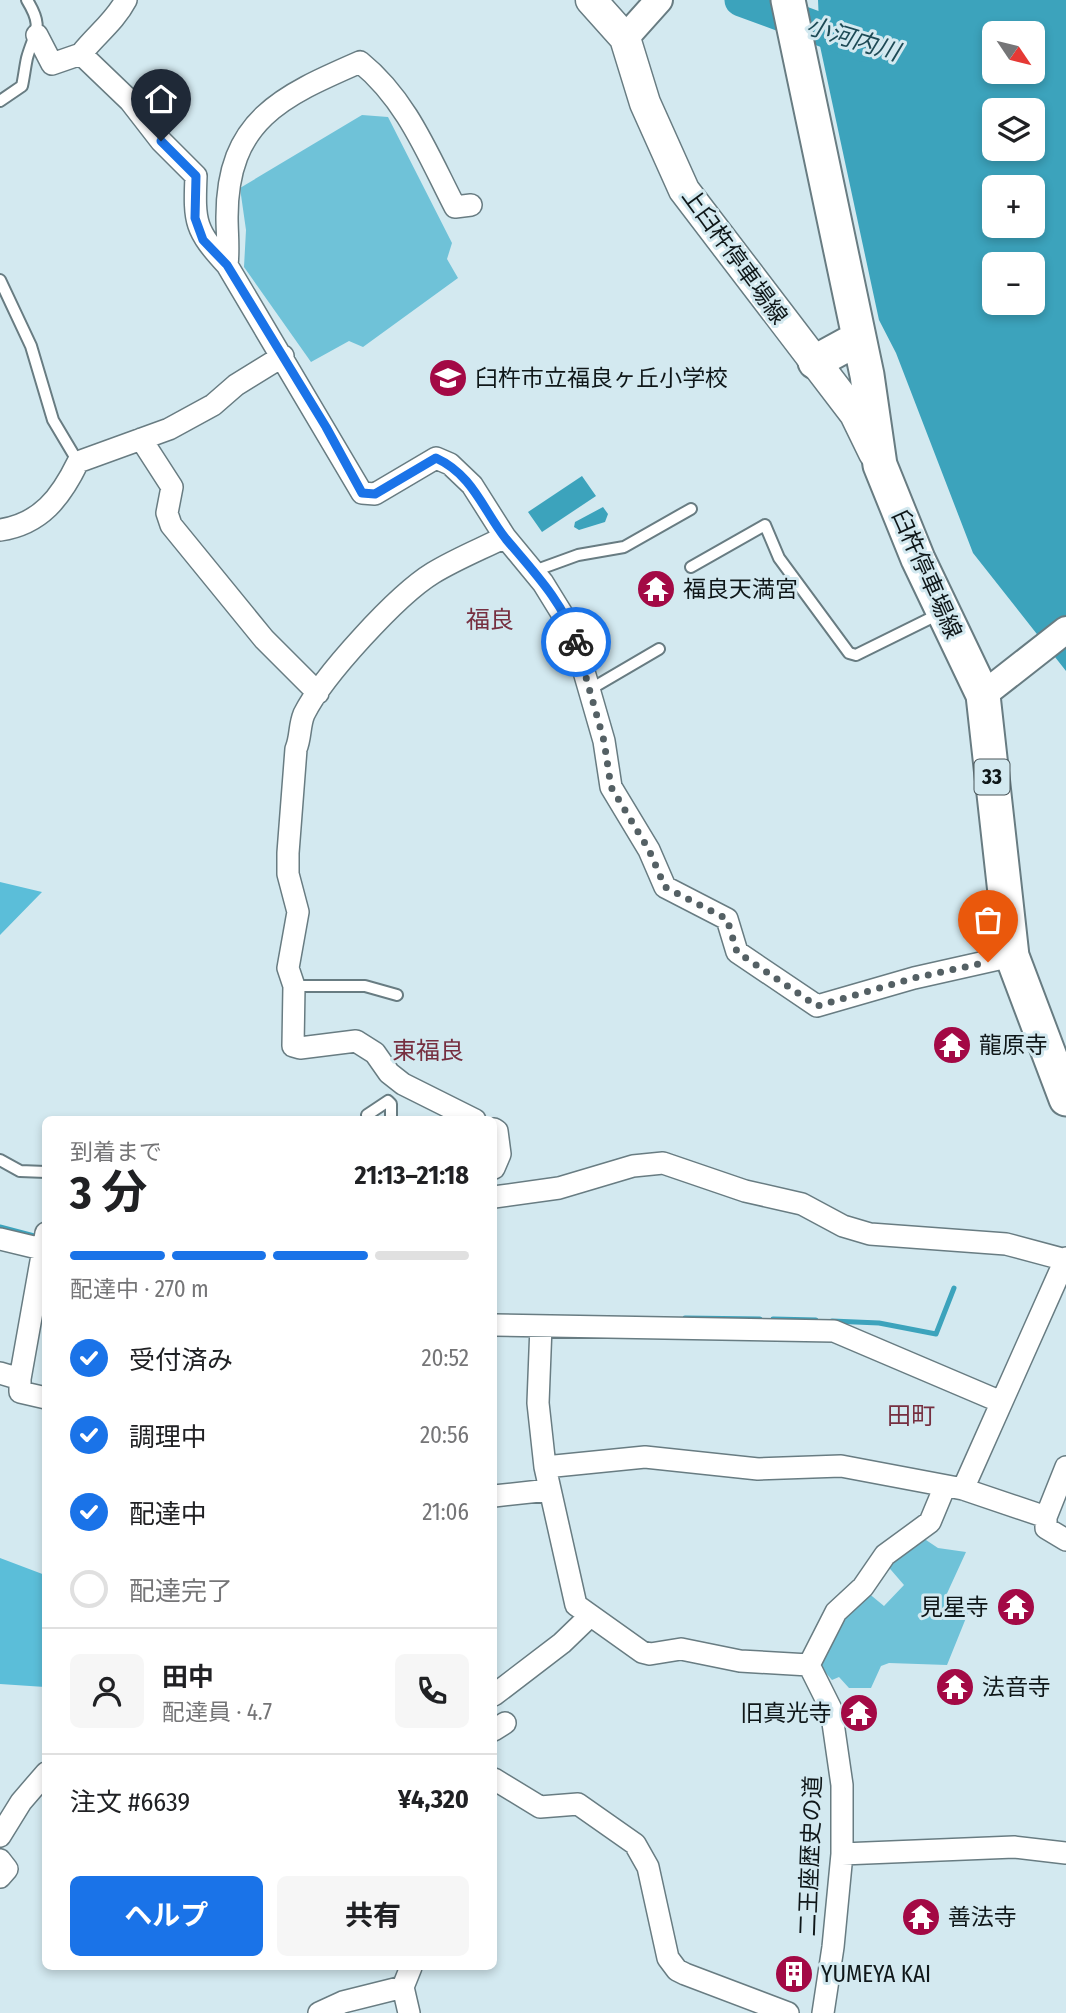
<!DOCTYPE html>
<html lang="ja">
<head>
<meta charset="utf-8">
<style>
  :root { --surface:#fff; --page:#f6f6f6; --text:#202124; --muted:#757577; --line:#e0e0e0; --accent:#1a73e8 }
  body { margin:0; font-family:"Fira Sans Condensed","Noto Sans JP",sans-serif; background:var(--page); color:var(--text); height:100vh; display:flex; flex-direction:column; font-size:26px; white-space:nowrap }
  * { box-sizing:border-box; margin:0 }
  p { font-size:23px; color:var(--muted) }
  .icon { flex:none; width:38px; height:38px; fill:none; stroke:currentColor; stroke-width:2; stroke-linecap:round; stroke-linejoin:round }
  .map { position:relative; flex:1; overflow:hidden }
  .drawer { position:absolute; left:42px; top:1116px; width:455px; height:854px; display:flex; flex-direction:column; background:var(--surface); border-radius:10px; box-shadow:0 4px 10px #0003 }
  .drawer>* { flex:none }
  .needle { width:46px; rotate:125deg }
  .controls { position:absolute; left:982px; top:21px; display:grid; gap:14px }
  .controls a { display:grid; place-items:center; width:63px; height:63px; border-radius:10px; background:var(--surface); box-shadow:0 4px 10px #0003; font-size:35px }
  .pin { position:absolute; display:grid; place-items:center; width:60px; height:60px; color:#fff; margin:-72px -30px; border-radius:50% 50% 50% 0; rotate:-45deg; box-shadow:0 0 7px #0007 }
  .pin .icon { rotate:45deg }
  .courier { position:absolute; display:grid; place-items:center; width:70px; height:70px; margin:-35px; border:5px solid #1a73e8; border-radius:50%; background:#fff; color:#222; box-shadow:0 2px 9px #0007 }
  .head em { font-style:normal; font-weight:700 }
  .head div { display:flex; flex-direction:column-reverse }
  .head { display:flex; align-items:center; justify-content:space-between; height:119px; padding:0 28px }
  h1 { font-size:46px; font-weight:700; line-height:52px }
  .bar { display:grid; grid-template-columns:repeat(4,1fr); gap:10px 7px; align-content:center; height:84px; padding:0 28px }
  .bar i { height:9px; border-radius:5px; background:var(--line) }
  .bar .selected { background:var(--accent) }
  .bar p { grid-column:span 4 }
  .line { display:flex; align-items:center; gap:18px; padding:0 28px; border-top:2px solid var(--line) }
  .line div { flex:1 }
  .round { display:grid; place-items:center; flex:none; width:74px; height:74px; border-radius:10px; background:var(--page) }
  ol { padding:0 28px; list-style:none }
  li { display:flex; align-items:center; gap:21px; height:77px }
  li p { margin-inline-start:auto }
  li .icon { padding:7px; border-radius:50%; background:var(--accent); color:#fff; stroke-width:4 }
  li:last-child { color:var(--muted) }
  li i { width:38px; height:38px; border:4px solid var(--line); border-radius:50% }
  .primary-button { display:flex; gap:14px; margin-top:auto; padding:14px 28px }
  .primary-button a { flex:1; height:80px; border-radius:10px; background:var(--accent); color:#fff; font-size:28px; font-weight:700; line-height:80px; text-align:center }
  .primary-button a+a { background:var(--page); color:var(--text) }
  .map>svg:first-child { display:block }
  .green { fill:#6fc2d8 }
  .forest { fill:#5bbed9 }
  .water { fill:#3ca3bc; fill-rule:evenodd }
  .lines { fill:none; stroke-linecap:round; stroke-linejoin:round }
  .stream { stroke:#3ca3bc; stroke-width:5 }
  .river { stroke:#3ca3bc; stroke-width:33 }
  .service-casing { stroke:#687c82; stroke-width:14 }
  .minor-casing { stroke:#687c82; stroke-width:24 }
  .tertiary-casing { stroke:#687c82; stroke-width:30 }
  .secondary-casing { stroke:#687c82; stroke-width:33 }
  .primary-casing { stroke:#687c82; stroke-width:37 }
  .service { stroke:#fff; stroke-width:10 }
  .minor { stroke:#fff; stroke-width:21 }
  .tertiary { stroke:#fff; stroke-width:26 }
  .secondary { stroke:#fff; stroke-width:30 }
  .primary { stroke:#fff; stroke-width:33 }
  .done { stroke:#546064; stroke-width:7; stroke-dasharray:0 12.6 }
  .route { stroke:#1a73e8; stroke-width:9 }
  .labels { text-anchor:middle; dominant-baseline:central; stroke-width:6; stroke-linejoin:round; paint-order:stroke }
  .shield { fill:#d3e9f0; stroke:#4a565a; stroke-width:2 }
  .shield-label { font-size:21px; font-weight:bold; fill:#0f1719 }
  .street-label { font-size:23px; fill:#0f1719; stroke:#d3e9f0 }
  .poi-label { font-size:23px; fill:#0f1719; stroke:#d3e9f0; text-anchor:start }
  .water-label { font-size:24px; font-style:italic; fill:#1d4a55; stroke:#d3e9f0 }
  .neighbourhood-label { font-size:24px; fill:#762f40; stroke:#d3e9f0 }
</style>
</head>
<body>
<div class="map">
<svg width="1066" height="2013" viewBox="0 0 1066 2013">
  <rect width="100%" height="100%" fill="#d3e9f0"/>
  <path class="green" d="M 362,115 L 388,117 L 452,243 L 447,259 L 458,278 L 363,347 L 349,341 L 311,362 L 244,267 L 246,230 L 240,188 Z
    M 923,1538 L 938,1548 L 966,1552 L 944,1600 L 968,1613 L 947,1665 L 889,1663 L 881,1666 L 871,1688 L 849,1688 L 839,1677 L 832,1680 L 819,1665 L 842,1616 L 867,1592 L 884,1606 L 904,1585 L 885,1563 Z"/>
  <path class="forest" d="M 0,882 L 42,892 L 0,935 Z
    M 0,1558 L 45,1575 L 45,1687 L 0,1684 Z"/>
  <path class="water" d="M 818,0 L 1066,0 L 1066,671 L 973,553 L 896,353 L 879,320 L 820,46 ZM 994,33 L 1032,33 L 1032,72 L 994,72 ZM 994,110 L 1032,110 L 1032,149 L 994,149 ZM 994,187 L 1032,187 L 1032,226 L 994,226 ZM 994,264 L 1032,264 L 1032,303 L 994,303 Z
    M 582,476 L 596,496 L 542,532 L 528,512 Z
    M 603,507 L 608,514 L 605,522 L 579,530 L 574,527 L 575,522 Z"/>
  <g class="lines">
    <path class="stream" d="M 0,1227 L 38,1237
      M 685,1318 L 760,1319
      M 773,1319 L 816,1320
      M 832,1321 L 879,1323 L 936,1334 L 954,1288"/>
    <path class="river" d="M 741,0 L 863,45"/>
    <defs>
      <path id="service" d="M 0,101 L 22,86 C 24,77 25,67 27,58 C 35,30 44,28 27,0
        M 0,280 L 31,346 L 53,420 L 78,462
        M 691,567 L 765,525 L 779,558 L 849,653 L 856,655 L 941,613
        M 534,571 L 578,555 L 624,547 L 691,509
        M 589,690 L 659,649
        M 294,986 L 365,986 L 397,995
        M 367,1115 L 388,1101 L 391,1104 L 391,1120
        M 0,1160 L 20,1171 L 46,1172"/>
      <path id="minor" d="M 37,35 L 52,64 L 81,54 L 130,101 L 161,141 L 196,176 C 194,223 195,230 227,265 L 362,493 L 375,494 L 436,458 L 450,464 L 472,485 L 505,537 L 543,583 L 572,630 L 604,741 L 611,787 L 649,850 L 665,887 L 727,919 L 737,952 L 817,1006 L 914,978 L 1012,956
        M 81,54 C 96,35 115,21 126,0
        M 227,265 C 229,248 227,234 227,217 C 227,120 282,96 360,62 C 407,100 428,155 455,207 L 471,205
        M 141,439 L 172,487 L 167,513 L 171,525 L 264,639 L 318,693
        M 0,530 C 41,524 61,497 78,462 L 169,429 L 213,405 L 236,385 L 283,356
        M 475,1120 L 403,1084 L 389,1073 L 375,1053 L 356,1041 L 300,1048 L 293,1046 L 294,986 L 288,968 L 298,912 L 288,874 L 288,853 L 296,749 C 301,737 299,726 304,714 C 323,676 397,595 433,573 C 456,559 481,549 505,537
        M 494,1129 L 497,1131 L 500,1154 L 494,1168
        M 494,1197 L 559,1188 L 633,1166 L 663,1163 L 745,1191 L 802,1204 L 843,1226 L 870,1234 L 1006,1244 L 1066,1260
        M 0,1239 L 46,1250
        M 494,1325 L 834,1331 L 1001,1402
        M 541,1326 L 538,1403 L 545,1467 L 576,1605 L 642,1652 L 650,1654 L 681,1649 L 740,1661 L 809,1665
        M 0,1373 L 20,1379 L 46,1233
        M 20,1379 L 20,1392 L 46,1398
        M 545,1467 L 645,1457 L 758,1469 L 841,1466 L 963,1489 L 1046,1517
        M 1066,1467 L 1046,1517 L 1046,1528 L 1066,1540
        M 963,1489 L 1066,1258
        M 494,1496 L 549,1490
        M 809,1665 L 831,1709 L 842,1785 L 842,1854 L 833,1947 L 823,2013
        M 809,1665 L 836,1612 L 863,1587 L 885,1555 L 930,1522 L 945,1486
        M 494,1695 L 562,1643 L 590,1616
        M 494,1730 L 505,1723
        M 494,1779 L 540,1807 L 578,1804 L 635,1844 L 648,1867 L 668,1958 L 677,1970 L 685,1974 L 788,2013
        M 0,1836 L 21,1802 L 46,1773
        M 842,1854 L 1014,1847 L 1066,1853
        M 0,1860 L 7,1869 L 0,1877
        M 319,2013 L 343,2002 L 403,1987
        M 409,2013 L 403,1987 L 411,1967"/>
      <path id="tertiary" d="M 625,38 L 659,0
        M 983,695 L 1066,630"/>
      <path id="secondary" d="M 591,0 L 625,38 L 645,103 L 684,190 L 855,414 L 874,453"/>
      <path id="primary" d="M 788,0 L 867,375 L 880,465 L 918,559 L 983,695 L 1012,956 L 1066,1099
        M 815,362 L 859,338"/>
    </defs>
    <use href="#service" class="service-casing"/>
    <use href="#minor" class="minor-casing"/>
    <use href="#tertiary" class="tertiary-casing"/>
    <use href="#secondary" class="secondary-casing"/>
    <use href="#primary" class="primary-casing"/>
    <use href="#service" class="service"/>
    <use href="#minor" class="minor"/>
    <use href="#tertiary" class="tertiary"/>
    <use href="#secondary" class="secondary"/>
    <use href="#primary" class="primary"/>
  </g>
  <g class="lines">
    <path class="done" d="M 576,642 L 604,741 L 611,787 L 649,850 L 665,887 L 727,919 L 737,952 L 817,1006 L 914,978 L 988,962"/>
    <path class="route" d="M 161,141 L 196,176 L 195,218 L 203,240 L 227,265 L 326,427 L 362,493 L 375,494 L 436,458 C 473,475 483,510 506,539 C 532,570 564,603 576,642"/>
  </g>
  <defs>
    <symbol id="school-disc" viewBox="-11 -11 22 22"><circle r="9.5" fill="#a30945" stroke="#d3e9f0"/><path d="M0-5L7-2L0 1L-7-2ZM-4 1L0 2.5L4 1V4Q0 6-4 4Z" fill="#fff"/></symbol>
    <symbol id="temple-disc" viewBox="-11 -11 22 22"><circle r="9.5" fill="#a30945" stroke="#d3e9f0"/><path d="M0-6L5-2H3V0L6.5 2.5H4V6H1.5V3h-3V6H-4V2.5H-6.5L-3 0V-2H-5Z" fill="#fff"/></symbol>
    <symbol id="building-disc" viewBox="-11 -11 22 22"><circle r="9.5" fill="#a30945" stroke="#d3e9f0"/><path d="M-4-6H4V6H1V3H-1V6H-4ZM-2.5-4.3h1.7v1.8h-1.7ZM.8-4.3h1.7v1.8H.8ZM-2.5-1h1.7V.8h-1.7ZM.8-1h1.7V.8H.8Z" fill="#fff"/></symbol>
  </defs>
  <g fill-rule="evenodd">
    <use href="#school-disc" x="426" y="356" width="44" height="44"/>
    <use href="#temple-disc" x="634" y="567" width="44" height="44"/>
    <use href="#temple-disc" x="930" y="1023" width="44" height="44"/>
    <use href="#temple-disc" x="994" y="1585" width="44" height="44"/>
    <use href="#temple-disc" x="933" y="1665" width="44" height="44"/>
    <use href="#temple-disc" x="837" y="1691" width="44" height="44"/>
    <use href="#temple-disc" x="899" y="1895" width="44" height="44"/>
    <use href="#building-disc" x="772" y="1952" width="44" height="44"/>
  </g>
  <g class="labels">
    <rect class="shield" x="974.5" y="759.5" width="35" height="35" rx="5"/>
    <g class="shield-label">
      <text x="992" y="777">33</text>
    </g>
    <g class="street-label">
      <text transform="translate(735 256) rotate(54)">上臼杵停車場線</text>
      <text transform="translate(927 574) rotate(66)">臼杵停車場線</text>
      <text transform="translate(810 1856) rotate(-88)">二王座歴史の道</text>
    </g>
    <g class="poi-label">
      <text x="475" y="378">臼杵市立福良ヶ丘小学校</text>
      <text x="683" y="589">福良天満宮</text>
      <text x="979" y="1045">龍原寺</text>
      <text x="989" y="1607" text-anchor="end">見星寺</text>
      <text x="982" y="1687">法音寺</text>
      <text x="832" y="1713" text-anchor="end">旧真光寺</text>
      <text x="948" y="1917">善法寺</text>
      <text x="821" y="1974">YUMEYA KAI</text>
    </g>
    <g class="water-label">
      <text transform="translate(853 39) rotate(17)">小河内川</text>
    </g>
    <g class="neighbourhood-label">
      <text x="490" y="620">福良</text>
      <text x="428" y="1051">東福良</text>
      <text x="911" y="1416">田町</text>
    </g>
  </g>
</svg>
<div class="controls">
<a><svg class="needle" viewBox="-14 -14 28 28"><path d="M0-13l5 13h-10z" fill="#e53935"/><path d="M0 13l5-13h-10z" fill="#757577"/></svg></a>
<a><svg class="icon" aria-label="layers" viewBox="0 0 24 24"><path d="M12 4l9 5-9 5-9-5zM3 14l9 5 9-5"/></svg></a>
<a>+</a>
<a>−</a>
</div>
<div class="pin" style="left:988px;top:962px;background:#ea580c"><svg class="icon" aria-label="bag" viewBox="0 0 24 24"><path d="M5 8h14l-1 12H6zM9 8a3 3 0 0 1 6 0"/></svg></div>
<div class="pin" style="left:161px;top:141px;background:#1f2937"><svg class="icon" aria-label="home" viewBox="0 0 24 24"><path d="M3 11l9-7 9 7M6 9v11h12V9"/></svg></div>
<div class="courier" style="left:576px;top:642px"><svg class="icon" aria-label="bike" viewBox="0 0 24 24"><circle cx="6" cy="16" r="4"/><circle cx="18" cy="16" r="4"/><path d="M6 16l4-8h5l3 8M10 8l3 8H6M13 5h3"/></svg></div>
<section class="drawer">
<div class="head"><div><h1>3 分</h1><p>到着まで</p></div><em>21:13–21:18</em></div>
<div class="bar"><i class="selected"></i><i class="selected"></i><i class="selected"></i><i></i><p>配達中 · 270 m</p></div>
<ol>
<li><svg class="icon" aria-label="check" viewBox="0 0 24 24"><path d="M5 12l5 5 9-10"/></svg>受付済み<p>20:52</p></li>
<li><svg class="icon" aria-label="check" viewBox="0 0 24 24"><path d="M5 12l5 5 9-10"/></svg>調理中<p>20:56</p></li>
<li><svg class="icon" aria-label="check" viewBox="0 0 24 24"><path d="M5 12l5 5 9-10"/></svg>配達中<p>21:06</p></li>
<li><i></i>配達完了</li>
</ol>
<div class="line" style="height:126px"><a class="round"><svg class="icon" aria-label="person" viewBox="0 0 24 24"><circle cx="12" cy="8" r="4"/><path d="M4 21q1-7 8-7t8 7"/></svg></a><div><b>田中</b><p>配達員 · 4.7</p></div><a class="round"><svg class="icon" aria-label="phone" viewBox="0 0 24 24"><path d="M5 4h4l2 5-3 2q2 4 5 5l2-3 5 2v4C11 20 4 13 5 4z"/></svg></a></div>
<div class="line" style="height:91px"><div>注文 #6639</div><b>¥4,320</b></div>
<div class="primary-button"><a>ヘルプ</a><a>共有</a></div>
</section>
</div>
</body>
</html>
